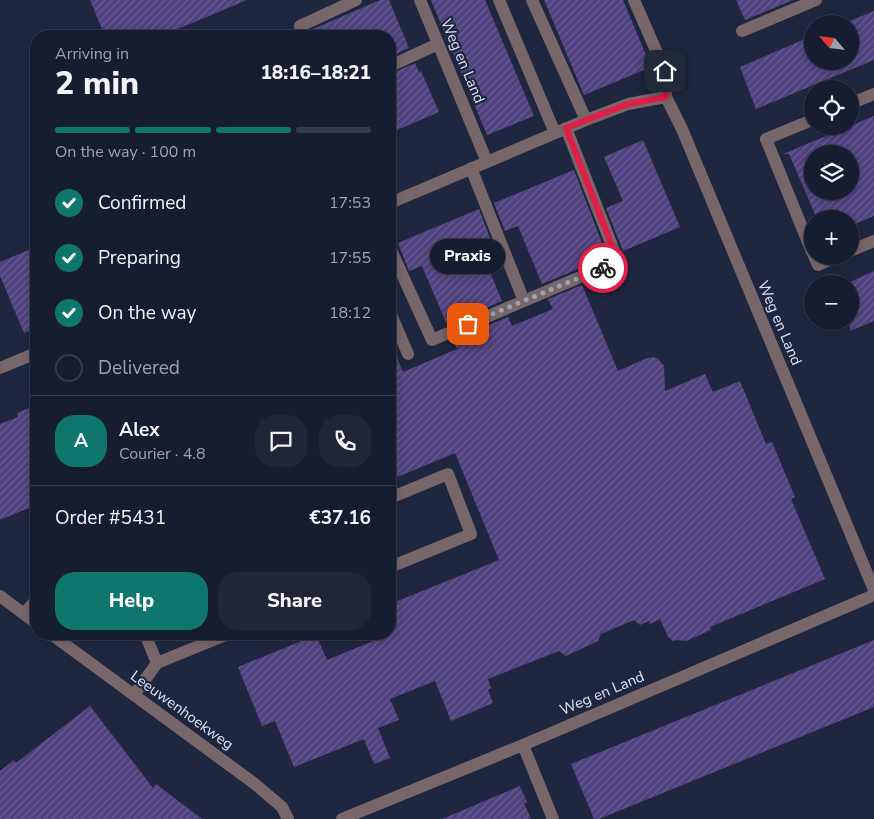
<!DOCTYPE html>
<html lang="en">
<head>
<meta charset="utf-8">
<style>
  :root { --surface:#171d30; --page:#202638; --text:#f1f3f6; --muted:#9ea2ab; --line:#363b4c; --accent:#0f766e }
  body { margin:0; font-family:"Nunito Sans",sans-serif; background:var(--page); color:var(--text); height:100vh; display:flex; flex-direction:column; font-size:19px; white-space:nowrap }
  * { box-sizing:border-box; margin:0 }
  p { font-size:16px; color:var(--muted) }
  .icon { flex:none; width:28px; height:28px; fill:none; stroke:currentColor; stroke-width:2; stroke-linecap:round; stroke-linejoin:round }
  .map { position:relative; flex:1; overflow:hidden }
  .drawer { position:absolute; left:30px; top:30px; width:366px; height:610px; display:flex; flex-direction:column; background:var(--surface); border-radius:20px; box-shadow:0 2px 8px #0003,0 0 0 1px var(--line) }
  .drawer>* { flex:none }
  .needle { width:32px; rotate:298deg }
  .fabs { position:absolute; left:804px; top:15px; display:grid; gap:10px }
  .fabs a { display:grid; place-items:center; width:55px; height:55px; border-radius:50%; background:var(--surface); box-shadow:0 2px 8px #0003,0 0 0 1px var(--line); font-size:25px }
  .pin { position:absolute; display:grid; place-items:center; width:42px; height:42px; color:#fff; margin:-21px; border-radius:10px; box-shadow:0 2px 8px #0006 }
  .courier { position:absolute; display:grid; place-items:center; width:50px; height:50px; margin:-25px; border:4px solid #e11d48; border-radius:50%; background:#fff; color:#222; box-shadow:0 1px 6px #0007 }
  .bubble { position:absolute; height:35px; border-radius:18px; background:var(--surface); box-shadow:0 2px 8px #0003,0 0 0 1px var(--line); font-size:16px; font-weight:800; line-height:35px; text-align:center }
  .head em { font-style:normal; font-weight:800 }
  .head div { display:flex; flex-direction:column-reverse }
  .head { display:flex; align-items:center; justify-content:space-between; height:85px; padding:0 25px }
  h1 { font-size:32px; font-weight:800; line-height:38px }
  .bar { display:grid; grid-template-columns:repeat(4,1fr); gap:8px 5px; align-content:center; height:60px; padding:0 25px }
  .bar i { height:6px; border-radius:4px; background:var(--line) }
  .bar .on { background:var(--accent) }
  .bar p { grid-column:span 4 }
  .line { display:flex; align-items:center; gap:12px; padding:0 25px; border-top:1px solid var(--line) }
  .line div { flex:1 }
  .round { display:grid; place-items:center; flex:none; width:52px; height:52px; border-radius:20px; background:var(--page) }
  ol { padding:0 25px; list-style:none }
  li { display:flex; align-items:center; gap:15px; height:55px }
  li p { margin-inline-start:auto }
  li .icon { padding:5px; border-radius:50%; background:var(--accent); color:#fff; stroke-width:4 }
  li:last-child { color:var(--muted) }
  li i { width:28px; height:28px; border:2px solid var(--line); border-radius:50% }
  .action { display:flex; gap:10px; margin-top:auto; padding:10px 25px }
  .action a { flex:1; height:58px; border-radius:20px; background:var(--accent); color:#fff; font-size:20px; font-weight:800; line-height:58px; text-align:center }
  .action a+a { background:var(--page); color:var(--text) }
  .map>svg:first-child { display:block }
  .building { fill:url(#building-hatch); fill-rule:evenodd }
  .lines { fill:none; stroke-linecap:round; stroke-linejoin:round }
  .minor { stroke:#78676a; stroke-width:12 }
  .done { stroke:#9aa1b5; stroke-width:5; stroke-dasharray:0 9 }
  .route { stroke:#e11d48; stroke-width:6 }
  .labels { text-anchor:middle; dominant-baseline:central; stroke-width:4.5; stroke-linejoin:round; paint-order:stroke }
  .street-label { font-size:15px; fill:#dde3f4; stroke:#1f2740 }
</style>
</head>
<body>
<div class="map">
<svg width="874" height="819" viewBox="0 0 874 819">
  <defs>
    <pattern id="building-hatch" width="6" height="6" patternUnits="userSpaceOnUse" patternTransform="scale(1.25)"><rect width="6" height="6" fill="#50427e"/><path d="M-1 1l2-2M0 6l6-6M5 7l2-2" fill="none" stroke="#695d91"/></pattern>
  </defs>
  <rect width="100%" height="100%" fill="#1f2740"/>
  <path class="building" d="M 90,0 L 247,0 L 161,36 L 105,36 Z
    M 380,0 L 389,0 L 409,48 L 390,57 L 390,36 L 313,36 L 311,30 Z
    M 431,0 L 485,0 L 534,116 L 487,135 Z
    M 544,0 L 623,0 L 651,67 L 584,95 Z
    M 736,0 L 793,0 L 745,20 Z
    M 874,11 L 874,60 L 756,109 L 740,67 L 812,36 L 812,61 L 850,61 L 850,21 Z
    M 415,63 L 419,72 L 421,71 L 439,112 L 390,133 L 390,74 Z
    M 874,116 L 874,216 L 850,226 L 850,219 L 817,219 L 789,154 L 783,154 ZM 812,154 L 850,154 L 850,191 L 812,191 Z
    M 643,140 L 680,227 L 623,251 L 606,208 L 623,201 L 604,157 Z
    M 574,170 L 607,256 L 596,257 L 597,261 L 542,284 L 518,226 L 505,231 L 494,203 Z
    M 479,209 L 490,238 L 478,243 L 502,301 L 447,325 L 422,266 L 409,271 L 398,243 Z
    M 36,247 L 36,328 L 24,333 L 0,276 L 0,262 Z
    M 874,271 L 874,321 L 850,331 L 850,282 Z
    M 582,285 L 618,371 L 647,358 L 653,357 L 658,359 L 664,366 L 665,391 L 705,374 L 713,392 L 740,381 L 766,444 L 772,442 L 795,497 L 791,499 L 825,579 L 710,627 L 711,630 L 686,641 L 677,640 L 673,641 L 668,637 L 660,619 L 650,624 L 649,621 L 640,625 L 634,620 L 601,634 L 598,641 L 566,656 L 559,651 L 488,679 L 491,688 L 488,690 L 493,703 L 451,721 L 435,681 L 390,699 L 399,720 L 378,728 L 390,758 L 374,764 L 364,739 L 294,767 L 275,721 L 262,726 L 238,667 L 316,635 L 327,660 L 378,639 L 376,634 L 390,634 L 390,604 L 499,560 L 455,453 L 390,480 L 390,341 L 403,372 L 457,349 L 453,340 L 508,317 L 512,326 L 553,309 L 548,299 Z
    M 36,405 L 36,505 L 0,520 L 0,424 L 18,417 L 17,413 Z
    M 874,640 L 874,707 L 599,819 L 594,819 L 571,764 Z
    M 90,706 L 153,788 L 156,784 L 202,819 L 0,819 L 0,771 L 14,760 L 16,763 Z
    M 520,786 L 527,802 L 524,803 L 531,819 L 442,819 Z"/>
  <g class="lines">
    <path class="minor" d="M 420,0 L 487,162
      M 499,0 L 555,133
      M 532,0 L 586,120
      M 634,0 L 665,71 L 666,97
      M 742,31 L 816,0
      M 305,36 L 300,26 L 356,0
      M 390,66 L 438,44
      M 850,104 L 874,94
      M 812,120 L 766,139 L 812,252
      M 471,168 L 524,301
      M 390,203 L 586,120 L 628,104 L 666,97 L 682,129 L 874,590
      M 390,248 L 432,340 L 618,261 L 566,128
      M 850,251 L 874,241
      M 814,256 L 818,265 L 838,256
      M 390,312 L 408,354
      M 0,368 L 36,353
      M 390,498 L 448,474 L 471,534 L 390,567
      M 0,596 L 36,623
      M 24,614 L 36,600
      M 51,634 L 255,784 L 282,807 L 288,819
      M 157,663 L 228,634
      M 134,695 L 157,663 L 145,634
      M 523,745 L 553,819
      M 342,819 L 523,745 L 874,595"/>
  </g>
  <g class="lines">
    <path class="done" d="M 468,324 L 603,268"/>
    <path class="route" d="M 603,268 L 618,261 L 566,128 L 628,104 L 666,97 L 665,71"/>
  </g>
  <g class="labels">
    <g class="street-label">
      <text transform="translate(463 61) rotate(67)">Weg en Land</text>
      <text transform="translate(780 323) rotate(67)">Weg en Land</text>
      <text transform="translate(602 693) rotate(-23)">Weg en Land</text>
      <text transform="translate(182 710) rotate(36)">Leeuwenhoekweg</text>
    </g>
  </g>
</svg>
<div class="fabs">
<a><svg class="needle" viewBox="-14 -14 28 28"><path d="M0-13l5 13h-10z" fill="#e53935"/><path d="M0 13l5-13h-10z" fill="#9ea2ab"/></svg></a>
<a><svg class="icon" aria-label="locate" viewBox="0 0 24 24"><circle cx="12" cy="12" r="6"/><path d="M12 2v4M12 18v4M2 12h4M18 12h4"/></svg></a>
<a><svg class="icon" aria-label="layers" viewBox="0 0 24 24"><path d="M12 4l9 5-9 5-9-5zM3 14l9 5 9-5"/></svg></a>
<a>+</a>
<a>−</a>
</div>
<div class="pin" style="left:468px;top:324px;background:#ea580c"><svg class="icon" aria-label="bag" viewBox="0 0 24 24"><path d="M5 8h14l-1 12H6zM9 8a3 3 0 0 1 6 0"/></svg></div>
<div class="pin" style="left:665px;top:71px;background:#1f2937"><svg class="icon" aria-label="home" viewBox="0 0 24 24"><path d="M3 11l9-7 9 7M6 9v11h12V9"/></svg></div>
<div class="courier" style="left:603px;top:268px"><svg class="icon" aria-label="bike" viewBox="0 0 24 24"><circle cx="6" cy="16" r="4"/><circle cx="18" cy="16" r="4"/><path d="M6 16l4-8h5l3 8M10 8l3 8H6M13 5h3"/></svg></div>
<div class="bubble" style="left:430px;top:239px;width:75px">Praxis</div>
<section class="drawer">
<div class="head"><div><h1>2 min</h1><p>Arriving in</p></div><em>18:16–18:21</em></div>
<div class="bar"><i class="on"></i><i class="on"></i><i class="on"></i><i></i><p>On the way · 100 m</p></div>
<ol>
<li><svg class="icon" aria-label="check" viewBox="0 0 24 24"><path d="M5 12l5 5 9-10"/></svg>Confirmed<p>17:53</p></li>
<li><svg class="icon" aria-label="check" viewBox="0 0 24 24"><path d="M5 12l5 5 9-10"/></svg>Preparing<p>17:55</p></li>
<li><svg class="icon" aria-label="check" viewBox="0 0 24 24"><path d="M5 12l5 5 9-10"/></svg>On the way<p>18:12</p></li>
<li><i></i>Delivered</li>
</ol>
<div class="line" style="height:90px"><b class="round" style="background:var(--accent);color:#fff">A</b><div><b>Alex</b><p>Courier · 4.8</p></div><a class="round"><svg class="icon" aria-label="chat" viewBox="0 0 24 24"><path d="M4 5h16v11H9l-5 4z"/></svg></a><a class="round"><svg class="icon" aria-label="phone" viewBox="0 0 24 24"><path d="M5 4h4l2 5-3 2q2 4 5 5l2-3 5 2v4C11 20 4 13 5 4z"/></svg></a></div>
<div class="line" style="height:65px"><div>Order #5431</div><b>€37.16</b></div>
<div class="action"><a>Help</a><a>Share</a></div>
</section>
</div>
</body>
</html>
